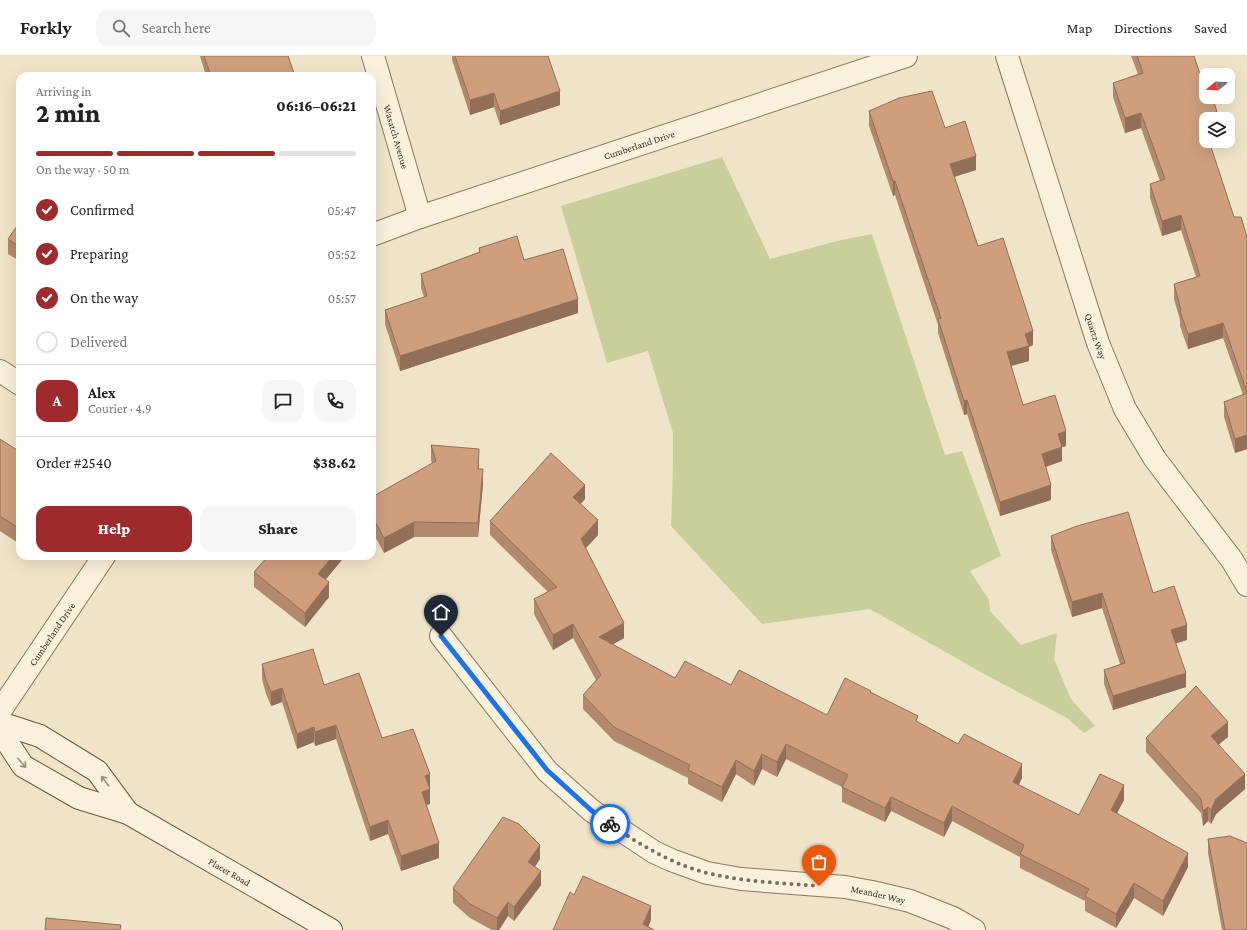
<!DOCTYPE html>
<html lang="en">
<head>
<meta charset="utf-8">
<style>
  :root { --surface:#fff; --page:#f6f6f6; --text:#222; --muted:#767676; --line:#e0e0e0; --accent:#9e2a2b }
  body { margin:0; font-family:"Crimson Pro",serif; background:var(--page); color:var(--text); height:100vh; display:flex; flex-direction:column; font-size:15px; white-space:nowrap }
  * { box-sizing:border-box; margin:0 }
  p { font-size:13px; color:var(--muted) }
  .icon { flex:none; width:22px; height:22px; fill:none; stroke:currentColor; stroke-width:2; stroke-linecap:round; stroke-linejoin:round }
  .map { position:relative; flex:1; overflow:hidden }
  .panel { position:absolute; left:16px; top:16px; width:360px; height:488px; display:flex; flex-direction:column; background:var(--surface); border-radius:12px; box-shadow:0 4px 16px #0002 }
  .panel>* { flex:none }
  .needle { width:26px; rotate:252deg }
  .tools { position:absolute; left:1199px; top:12px; display:grid; gap:8px }
  .tools a { display:grid; place-items:center; width:36px; height:36px; border-radius:8px; background:var(--surface); box-shadow:0 4px 16px #0002; font-size:20px }
  .pin { position:absolute; display:grid; place-items:center; width:34px; height:34px; color:#fff; margin:-41px -17px; border-radius:50% 50% 50% 0; rotate:-45deg; box-shadow:0 0 4px #0007 }
  .pin .icon { rotate:45deg }
  .courier { position:absolute; display:grid; place-items:center; width:40px; height:40px; margin:-20px; border:3px solid #1a73e8; border-radius:50%; background:#fff; color:#222; box-shadow:0 1px 5px #0007 }
  .summary em { font-style:normal; font-weight:800 }
  .summary div { display:flex; flex-direction:column-reverse }
  .summary { display:flex; align-items:center; justify-content:space-between; height:68px; padding:0 20px }
  h1 { font-size:26px; font-weight:800; line-height:30px }
  .bar { display:grid; grid-template-columns:repeat(4,1fr); gap:6px 4px; align-content:center; height:48px; padding:0 20px }
  .bar i { height:5px; border-radius:3px; background:var(--line) }
  .bar .selected { background:var(--accent) }
  .bar p { grid-column:span 4 }
  .line { display:flex; align-items:center; gap:10px; padding:0 20px; border-top:1px solid var(--line) }
  .line div { flex:1 }
  .round { display:grid; place-items:center; flex:none; width:42px; height:42px; border-radius:12px; background:var(--page) }
  ol { padding:0 20px; list-style:none }
  li { display:flex; align-items:center; gap:12px; height:44px }
  li p { margin-inline-start:auto }
  li .icon { padding:4px; border-radius:50%; background:var(--accent); color:#fff; stroke-width:4 }
  li:last-child { color:var(--muted) }
  li i { width:22px; height:22px; border:2px solid var(--line); border-radius:50% }
  .cta { display:flex; gap:8px; margin-top:auto; padding:8px 20px }
  .cta a { flex:1; height:46px; border-radius:12px; background:var(--accent); color:#fff; font-size:16px; font-weight:800; line-height:46px; text-align:center }
  .cta a+a { background:var(--page); color:var(--text) }
  header { display:flex; align-items:center; gap:24px; box-sizing:border-box; height:56px; padding:0 20px; background:var(--surface); border-bottom:1px solid var(--line) }
  header strong { font-size:19px }
  nav { display:flex; gap:22px; margin-inline-start:auto; font-size:14px }
  .search { width:280px; height:36px; background:var(--page); display:flex; align-items:center; gap:10px; box-sizing:border-box; padding:0 14px; border-radius:12px; color:var(--muted); font-size:15px }
  .map>svg:first-child { display:block }
  .green { fill:#c9cf9b }
  .lines { fill:none; stroke-linecap:round; stroke-linejoin:round }
  .street-casing { stroke:#8d765c; stroke-width:24 }
  .secondary-casing { stroke:#6f573f; stroke-width:24 }
  .street { stroke:#faf1dc; stroke-width:22 }
  .secondary { stroke:#faf1dc; stroke-width:22 }
  .wall { fill:#b2896c }
  .shaded-wall { fill:#916f58 }
  .building { fill:#cf9f7d; stroke:#916f58 }
  .oneway { stroke:#9c907e }
  .done { stroke:#7c6e5b; stroke-width:4; stroke-dasharray:0 7.2 }
  .route { stroke:#1a73e8; stroke-width:5 }
  .labels { text-anchor:middle; dominant-baseline:central; stroke-width:3.5; stroke-linejoin:round; paint-order:stroke }
  .street-label { font-size:10px; fill:#3d2e20; stroke:#f7eed8 }
</style>
</head>
<body>
<header>
<strong>Forkly</strong>
<div class="search"><svg class="icon" aria-label="search" viewBox="0 0 24 24"><circle cx="10" cy="10" r="6"/><path d="M15 15l6 6"/></svg>Search here</div>
<nav><a>Map</a><a>Directions</a><a>Saved</a></nav>
</header>
<div class="map">
<svg width="1247" height="874" viewBox="0 0 1247 874">
  <rect width="100%" height="100%" fill="#f0e4c8"/>
  <path class="green" d="M 722,101 L 770,203 L 837,185 L 872,178 L 945,399 L 962,395 L 1001,500 L 970,515 L 989,544 L 990,555 L 1021,589 L 1057,577 L 1054,603 L 1071,643 L 1095,670 L 1084,677 L 1067,662 L 984,618 L 870,553 L 762,568 L 671,470 L 673,411 L 673,377 L 648,295 L 607,307 L 561,150 Z"/>
  <g class="lines">
    <defs>
      <g id="street">
        <path id="s1" d="M 373,0 L 420,161"/>
        <path id="s2" d="M 1007,0 L 1098,287 L 1125,353 L 1155,403 L 1232,504 L 1247,529"/>
        <path id="s3" d="M 372,179 L 420,161 L 906,0"/>
        <path d="M 0,315 L 20,328"/>
        <path id="s4" d="M 441,580 L 547,715 L 592,755 L 654,796 L 671,804 L 707,817 L 741,823 L 845,831 L 872,836 L 910,845 L 953,862 L 974,874"/>
        <path id="s5" d="M 0,655 L 104,500"/>
      </g>
      <g id="secondary">
        <path d="M 0,667 L 40,680 L 97,715 L 128,757"/>
        <path id="s6" d="M 0,675 L 23,710 L 79,742 L 128,757 L 331,874"/>
      </g>
    </defs>
    <use href="#street" class="street-casing"/>
    <use href="#secondary" class="secondary-casing"/>
    <use href="#street" class="street"/>
    <use href="#secondary" class="secondary"/>
  </g>
  <path class="wall" d="M 200,0 L 288,0 L 295,20 L 206,20 Z
    M 452,0 L 548,0 L 560,49 L 500,69 L 494,51 L 470,59 L 452,4 Z
    M 1131,0 L 1194,0 L 1221,85 L 1210,89 L 1234,161 L 1247,181 L 1247,393 L 1235,397 L 1224,361 L 1224,346 L 1243,339 L 1223,282 L 1188,293 L 1180,270 L 1180,264 L 1174,243 L 1174,228 L 1196,221 L 1181,174 L 1162,180 L 1150,142 L 1150,128 L 1160,125 L 1141,72 L 1125,77 L 1113,41 L 1113,27 L 1138,18 Z
    M 869,55 L 945,72 L 976,114 L 954,121 L 978,190 L 1033,289 L 1029,291 L 1029,305 L 1011,310 L 1023,349 L 1066,390 L 1062,391 L 1062,405 L 1046,411 L 1051,444 L 1000,460 L 967,358 L 964,359 L 938,277 L 938,269 L 895,139 L 893,140 L 869,70 Z
    M 20,166 L 20,205 L 8,198 L 8,183 Z
    M 479,192 L 524,204 L 578,257 L 400,315 L 385,268 L 385,254 L 424,241 L 421,232 L 421,218 L 479,196 Z
    M 0,383 L 20,396 L 17,486 L 0,475 Z
    M 431,389 L 479,407 L 479,413 L 483,428 L 478,481 L 414,481 L 384,497 L 372,475 L 372,441 L 432,408 L 431,404 Z
    M 585,443 L 581,448 L 598,479 L 586,492 L 624,582 L 612,589 L 675,622 L 731,629 L 827,659 L 871,636 L 918,666 L 1022,722 L 1019,729 L 1079,759 L 1124,744 L 1117,757 L 1188,811 L 1163,860 L 1134,842 L 1116,872 L 1085,855 L 1085,845 L 1020,812 L 1020,801 L 952,765 L 944,781 L 891,755 L 885,766 L 842,746 L 842,731 L 786,703 L 777,721 L 762,713 L 754,730 L 736,718 L 722,746 L 688,728 L 688,722 L 614,685 L 583,653 L 583,639 L 596,624 L 573,582 L 553,594 L 534,558 L 534,543 L 548,536 L 490,479 L 490,465 Z
    M 1051,480 L 1153,537 L 1187,584 L 1176,587 L 1186,631 L 1113,654 L 1104,628 L 1104,614 L 1120,608 L 1102,552 L 1072,561 L 1051,494 Z
    M 268,500 L 345,500 L 325,524 L 329,541 L 305,571 L 254,531 L 254,516 Z
    M 262,608 L 324,629 L 382,682 L 430,718 L 430,748 L 426,749 L 439,802 L 401,815 L 388,778 L 370,785 L 336,683 L 315,690 L 314,686 L 297,693 L 282,646 L 271,650 L 266,638 L 262,623 Z
    M 1228,681 L 1218,688 L 1245,733 L 1216,758 L 1211,768 L 1208,765 L 1203,770 L 1201,757 L 1146,696 L 1146,682 Z
    M 1208,783 L 1247,874 L 1222,874 L 1208,797 Z
    M 540,803 L 535,811 L 541,829 L 514,865 L 508,860 L 499,874 L 492,874 L 470,862 L 453,847 L 453,832 Z"/>
  <path class="shaded-wall" d="M 560,35 L 560,49 L 500,69 L 500,55 Z
    M 494,37 L 494,51 L 470,59 L 470,44 Z
    M 1141,57 L 1141,72 L 1125,77 L 1125,62 Z
    M 1206,85 L 1221,85 L 1206,90 Z
    M 976,100 L 976,114 L 950,122 L 950,108 Z
    M 893,125 L 895,125 L 895,139 L 893,140 Z
    M 1181,159 L 1181,174 L 1162,180 L 1162,165 Z
    M 578,243 L 578,257 L 400,315 L 400,300 Z
    M 1223,267 L 1223,282 L 1188,293 L 1188,278 Z
    M 1033,275 L 1033,289 L 1029,291 L 1029,305 L 1007,311 L 1007,296 L 1025,278 Z
    M 967,344 L 967,358 L 964,359 L 964,345 Z
    M 1066,375 L 1066,390 L 1058,392 L 1058,378 Z
    M 1247,379 L 1247,393 L 1235,397 L 1235,383 Z
    M 1062,391 L 1062,405 L 1042,412 L 1042,398 Z
    M 479,393 L 479,407 L 478,427 L 478,413 Z
    M 483,413 L 483,428 L 478,481 L 478,467 Z
    M 585,429 L 585,443 L 573,455 L 573,441 Z
    M 1051,429 L 1051,444 L 1000,460 L 1000,446 Z
    M 598,464 L 598,479 L 581,497 L 581,483 Z
    M 414,466 L 414,481 L 384,497 L 384,482 Z
    M 20,467 L 20,482 L 17,486 L 17,471 Z
    M 333,500 L 345,500 L 318,533 L 318,518 Z
    M 329,526 L 329,541 L 305,571 L 305,557 Z
    M 1102,537 L 1102,552 L 1072,561 L 1072,546 Z
    M 624,567 L 624,582 L 599,596 L 599,581 Z
    M 573,568 L 573,582 L 553,594 L 553,579 Z
    M 1187,569 L 1187,584 L 1171,589 L 1171,574 Z
    M 1186,617 L 1186,631 L 1113,654 L 1113,640 Z
    M 282,632 L 282,646 L 271,650 L 271,636 Z
    M 1228,666 L 1228,681 L 1211,695 L 1211,680 Z
    M 336,669 L 336,683 L 315,690 L 315,676 Z
    M 314,671 L 314,686 L 297,693 L 297,678 Z
    M 786,688 L 786,703 L 777,721 L 777,706 Z
    M 762,698 L 762,713 L 754,730 L 754,715 Z
    M 736,704 L 736,718 L 722,746 L 722,731 Z
    M 1022,708 L 1022,722 L 1013,740 L 1013,726 Z
    M 430,718 L 430,733 L 425,720 Z
    M 1245,718 L 1245,733 L 1216,758 L 1211,768 L 1211,754 L 1216,743 Z
    M 1124,729 L 1124,744 L 1111,768 L 1111,754 Z
    M 430,733 L 430,748 L 422,750 L 422,736 Z
    M 891,741 L 891,755 L 885,766 L 885,752 Z
    M 952,750 L 952,765 L 944,781 L 944,767 Z
    M 1208,751 L 1208,765 L 1203,770 L 1203,755 Z
    M 388,764 L 388,778 L 370,785 L 370,771 Z
    M 439,787 L 439,802 L 401,815 L 401,800 Z
    M 540,789 L 540,803 L 528,820 L 528,806 Z
    M 1188,797 L 1188,811 L 1163,860 L 1163,845 Z
    M 541,815 L 541,829 L 514,865 L 514,851 Z
    M 1134,827 L 1134,842 L 1116,872 L 1116,858 Z
    M 508,846 L 508,860 L 499,874 L 497,874 L 497,862 Z
    M 651,850 L 651,864 L 647,874 L 643,868 Z"/>
  <path class="building" d="M 204,0 L 288,0 L 295,20 L 211,20 Z
    M 455,0 L 548,0 L 560,35 L 500,55 L 494,37 L 470,44 Z
    M 1137,0 L 1194,0 L 1206,36 L 1206,41 L 1208,41 L 1210,47 L 1214,46 L 1219,63 L 1206,63 L 1206,85 L 1209,85 L 1234,161 L 1241,161 L 1247,181 L 1247,336 L 1223,267 L 1188,278 L 1180,255 L 1181,254 L 1174,228 L 1200,220 L 1181,159 L 1162,165 L 1150,128 L 1165,123 L 1141,57 L 1125,62 L 1113,27 L 1143,17 Z
    M 932,35 L 945,72 L 965,65 L 976,100 L 950,108 L 978,190 L 1003,182 L 1033,275 L 1025,278 L 1029,290 L 1007,296 L 1023,349 L 1055,339 L 1066,375 L 1058,378 L 1062,391 L 1042,398 L 1051,429 L 1000,446 L 967,344 L 964,345 L 938,263 L 941,262 L 895,125 L 893,125 L 869,55 L 899,42 Z
    M 20,166 L 20,191 L 8,183 Z
    M 517,180 L 524,204 L 563,193 L 578,243 L 400,300 L 385,254 L 427,240 L 421,218 L 480,196 L 479,192 Z
    M 1247,337 L 1247,379 L 1235,383 L 1224,346 Z
    M 0,383 L 20,396 L 20,467 L 17,471 L 0,460 Z
    M 431,389 L 479,393 L 478,413 L 483,413 L 478,467 L 414,466 L 384,482 L 372,460 L 372,441 L 436,405 Z
    M 551,397 L 585,429 L 573,441 L 598,464 L 581,483 L 624,567 L 599,581 L 675,622 L 685,605 L 731,629 L 739,614 L 827,659 L 845,622 L 871,635 L 870,636 L 918,660 L 916,665 L 958,688 L 964,678 L 1022,708 L 1013,726 L 1079,759 L 1100,718 L 1124,729 L 1111,754 L 1188,797 L 1163,845 L 1134,827 L 1116,858 L 1085,840 L 1089,833 L 1020,798 L 1024,789 L 952,750 L 944,767 L 891,741 L 885,752 L 842,731 L 848,719 L 786,688 L 777,706 L 762,698 L 754,715 L 736,704 L 722,731 L 688,714 L 690,709 L 614,671 L 583,639 L 601,619 L 573,568 L 553,579 L 534,543 L 557,531 L 490,465 Z
    M 1128,456 L 1153,537 L 1174,530 L 1187,569 L 1171,574 L 1186,617 L 1113,640 L 1104,614 L 1125,607 L 1102,537 L 1072,546 L 1051,480 L 1077,470 Z
    M 268,500 L 333,500 L 318,518 L 329,526 L 305,557 L 254,516 Z
    M 313,593 L 324,629 L 359,617 L 382,682 L 413,673 L 430,718 L 425,720 L 430,733 L 422,736 L 439,787 L 401,800 L 388,764 L 370,771 L 336,669 L 315,676 L 314,671 L 297,678 L 282,632 L 271,636 L 266,624 L 262,608 Z
    M 1196,630 L 1228,666 L 1211,680 L 1245,718 L 1216,743 L 1211,754 L 1208,751 L 1203,755 L 1201,743 L 1146,682 Z
    M 503,761 L 519,768 L 540,789 L 528,806 L 541,815 L 514,851 L 508,846 L 497,862 L 470,848 L 453,832 Z
    M 1230,780 L 1247,787 L 1247,874 L 1225,874 L 1208,783 Z
    M 583,820 L 651,850 L 643,868 L 654,874 L 553,874 L 570,836 L 574,839 Z
    M 46,862 L 121,869 L 120,874 L 45,874 Z"/>
  <defs><path id="oneway-shaft" d="M-6 0H5M1.5-3L5.5 0L1.5 3" fill="none" stroke-width="1.6" stroke-linecap="round" stroke-linejoin="round"/></defs>
  <g class="oneway">
    <use href="#oneway-shaft" transform="translate(22 707) rotate(49)"/>
    <use href="#oneway-shaft" transform="translate(105 725) rotate(-127)"/>
  </g>
  <g class="lines">
    <path class="done" d="M 610,768 C 640,789 672,808 707,817 C 744,826 782,827 819,830"/>
    <path class="route" d="M 441,580 L 547,714 L 592,755 L 610,768"/>
  </g>
  <g class="labels">
    <g class="street-label">
      <text stroke="none"><textPath href="#s1" startOffset="84">Wasatch Avenue</textPath></text>
      <text stroke="none"><textPath href="#s3" startOffset="282">Cumberland Drive</textPath></text>
      <text stroke="none"><textPath href="#s2" startOffset="294">Quartz Way</textPath></text>
      <text stroke="none"><textPath href="#s5" startOffset="93">Cumberland Drive</textPath></text>
      <text stroke="none"><textPath href="#s6" startOffset="275">Placer Road</textPath></text>
      <text stroke="none"><textPath href="#s4" startOffset="536">Meander Way</textPath></text>
    </g>
  </g>
</svg>
<div class="tools">
<a><svg class="needle" viewBox="-14 -14 28 28"><path d="M0-13l5 13h-10z" fill="#e53935"/><path d="M0 13l5-13h-10z" fill="#767676"/></svg></a>
<a><svg class="icon" aria-label="layers" viewBox="0 0 24 24"><path d="M12 4l9 5-9 5-9-5zM3 14l9 5 9-5"/></svg></a>
</div>
<div class="pin" style="left:819px;top:830px;background:#ea580c"><svg class="icon" aria-label="bag" viewBox="0 0 24 24"><path d="M5 8h14l-1 12H6zM9 8a3 3 0 0 1 6 0"/></svg></div>
<div class="pin" style="left:441px;top:580px;background:#1f2937"><svg class="icon" aria-label="home" viewBox="0 0 24 24"><path d="M3 11l9-7 9 7M6 9v11h12V9"/></svg></div>
<div class="courier" style="left:610px;top:768px"><svg class="icon" aria-label="bike" viewBox="0 0 24 24"><circle cx="6" cy="16" r="4"/><circle cx="18" cy="16" r="4"/><path d="M6 16l4-8h5l3 8M10 8l3 8H6M13 5h3"/></svg></div>
<section class="panel">
<div class="summary"><div><h1>2 min</h1><p>Arriving in</p></div><em>06:16–06:21</em></div>
<div class="bar"><i class="selected"></i><i class="selected"></i><i class="selected"></i><i></i><p>On the way · 50 m</p></div>
<ol>
<li><svg class="icon" aria-label="check" viewBox="0 0 24 24"><path d="M5 12l5 5 9-10"/></svg>Confirmed<p>05:47</p></li>
<li><svg class="icon" aria-label="check" viewBox="0 0 24 24"><path d="M5 12l5 5 9-10"/></svg>Preparing<p>05:52</p></li>
<li><svg class="icon" aria-label="check" viewBox="0 0 24 24"><path d="M5 12l5 5 9-10"/></svg>On the way<p>05:57</p></li>
<li><i></i>Delivered</li>
</ol>
<div class="line" style="height:72px"><b class="round" style="background:var(--accent);color:#fff">A</b><div><b>Alex</b><p>Courier · 4.9</p></div><a class="round"><svg class="icon" aria-label="chat" viewBox="0 0 24 24"><path d="M4 5h16v11H9l-5 4z"/></svg></a><a class="round"><svg class="icon" aria-label="phone" viewBox="0 0 24 24"><path d="M5 4h4l2 5-3 2q2 4 5 5l2-3 5 2v4C11 20 4 13 5 4z"/></svg></a></div>
<div class="line" style="height:52px"><div>Order #2540</div><b>$38.62</b></div>
<div class="cta"><a>Help</a><a>Share</a></div>
</section>
</div>
</body>
</html>
